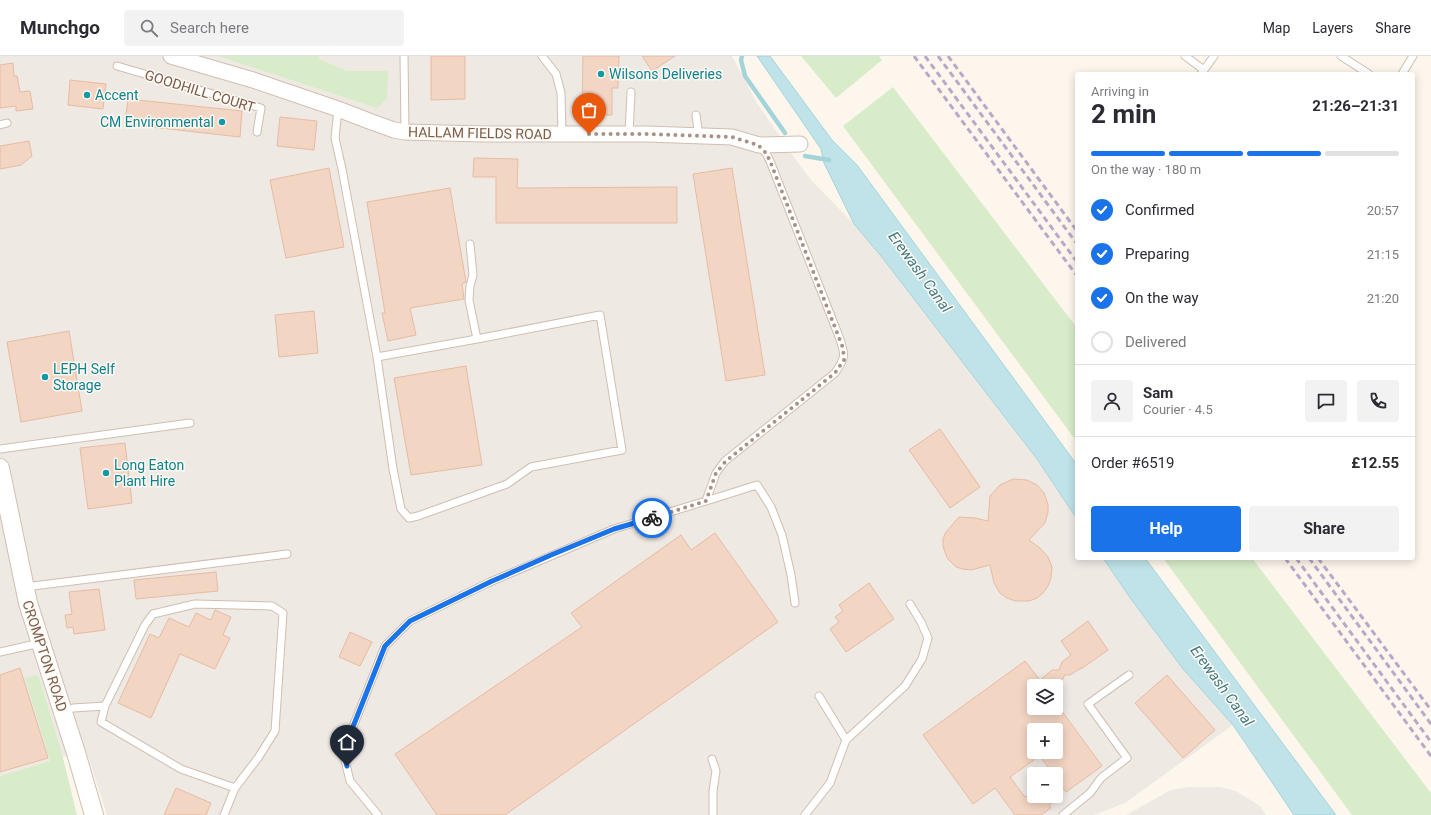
<!DOCTYPE html>
<html lang="en">
<head>
<meta charset="utf-8">
<style>
  :root { --surface:#fff; --page:#f2f2f3; --text:#2b2b33; --muted:#7c7c81; --line:#e1e1e2; --accent:#1a73e8 }
  body { margin:0; font-family:Roboto,sans-serif; background:var(--page); color:var(--text); height:100vh; display:flex; flex-direction:column; font-size:15px; white-space:nowrap }
  * { box-sizing:border-box; margin:0 }
  p { font-size:13px; color:var(--muted) }
  .icon { flex:none; width:22px; height:22px; fill:none; stroke:currentColor; stroke-width:2; stroke-linecap:round; stroke-linejoin:round }
  .map { position:relative; flex:1; overflow:hidden }
  .drawer { position:absolute; left:1075px; top:16px; width:340px; height:488px; display:flex; flex-direction:column; background:var(--surface); border-radius:4px; box-shadow:0 2px 10px #0003 }
  .drawer>* { flex:none }
  .fabs { position:absolute; left:1027px; top:623px; display:grid; gap:8px }
  .fabs a { display:grid; place-items:center; width:36px; height:36px; border-radius:4px; background:var(--surface); box-shadow:0 2px 10px #0003; font-size:20px }
  .pin { position:absolute; display:grid; place-items:center; width:34px; height:34px; color:#fff; margin:-41px -17px; border-radius:50% 50% 50% 0; rotate:-45deg; box-shadow:0 0 4px #0007 }
  .pin .icon { rotate:45deg }
  .courier { position:absolute; display:grid; place-items:center; width:40px; height:40px; margin:-20px; border:3px solid #1a73e8; border-radius:50%; background:#fff; color:#222; box-shadow:0 1px 5px #0007 }
  .summary em { font-style:normal; font-weight:700 }
  .summary div { display:flex; flex-direction:column-reverse }
  .summary { display:flex; align-items:center; justify-content:space-between; height:68px; padding:0 16px }
  h1 { font-size:26px; font-weight:700; line-height:30px }
  .bar { display:grid; grid-template-columns:repeat(4,1fr); gap:6px 4px; align-content:center; height:48px; padding:0 16px }
  .bar i { height:5px; border-radius:3px; background:var(--line) }
  .bar .selected { background:var(--accent) }
  .bar p { grid-column:span 4 }
  .line { display:flex; align-items:center; gap:10px; padding:0 16px; border-top:1px solid var(--line) }
  .line div { flex:1 }
  .round { display:grid; place-items:center; flex:none; width:42px; height:42px; border-radius:4px; background:var(--page) }
  ol { padding:0 16px; list-style:none }
  li { display:flex; align-items:center; gap:12px; height:44px }
  li p { margin-inline-start:auto }
  li .icon { padding:4px; border-radius:50%; background:var(--accent); color:#fff; stroke-width:4 }
  li:last-child { color:var(--muted) }
  li i { width:22px; height:22px; border:2px solid var(--line); border-radius:50% }
  .action { display:flex; gap:8px; margin-top:auto; padding:8px 16px }
  .action a { flex:1; height:46px; border-radius:4px; background:var(--accent); color:#fff; font-size:16px; font-weight:700; line-height:46px; text-align:center }
  .action a+a { background:var(--page); color:var(--text) }
  header { display:flex; align-items:center; gap:24px; box-sizing:border-box; height:56px; padding:0 20px; background:var(--surface); border-bottom:1px solid var(--line) }
  header strong { font-size:19px }
  nav { display:flex; gap:22px; margin-inline-start:auto; font-size:14px }
  .search { width:280px; height:36px; background:var(--page); display:flex; align-items:center; gap:10px; box-sizing:border-box; padding:0 14px; border-radius:4px; color:var(--muted); font-size:15px }
  .map>svg:first-child { display:block }
  .industrial { fill:#efe9e4; fill-rule:evenodd }
  .green { fill:#d8ecc9 }
  .water { fill:#bfe3e8; stroke:#a5d3da }
  .lines { fill:none; stroke-linecap:round; stroke-linejoin:round }
  .stream { stroke:#a5d3da; stroke-width:4.5 }
  .building { fill:#f3d5c3; stroke:#e6bba3 }
  .service-casing { stroke:#d1beb0; stroke-width:9 }
  .minor-casing { stroke:#d1beb0; stroke-width:17 }
  .tertiary-casing { stroke:#d1beb0; stroke-width:20 }
  .service { stroke:#fff; stroke-width:7 }
  .minor { stroke:#fff; stroke-width:15 }
  .tertiary { stroke:#fff; stroke-width:18 }
  .rail { stroke:#b9a8c9; stroke-width:3; stroke-dasharray:6 4; stroke-linecap:butt }
  .done { stroke:#a89285; stroke-width:4; stroke-dasharray:0 7.2 }
  .route { stroke:#1a73e8; stroke-width:5 }
  .culture-dot { fill:#0f9aa8; stroke:#fffaf3; stroke-width:1.5 }
  .labels { text-anchor:middle; dominant-baseline:central; stroke-width:3; stroke-linejoin:round; paint-order:stroke }
  .culture-label { font-size:14px; fill:#0d838f; stroke:#fffaf3; text-anchor:start }
  .street-label { font-size:14px; fill:#7a5c4d; stroke:#fffaf3 }
  .water-label { font-size:15px; font-style:italic; fill:#437c86; stroke:#fffaf3 }
</style>
</head>
<body>
<header>
<strong>Munchgo</strong>
<div class="search"><svg class="icon" aria-label="search" viewBox="0 0 24 24"><circle cx="10" cy="10" r="6"/><path d="M15 15l6 6"/></svg>Search here</div>
<nav><a>Map</a><a>Layers</a><a>Share</a></nav>
</header>
<div class="map">
<svg width="1431" height="759" viewBox="0 0 1431 759">
  <rect width="100%" height="100%" fill="#fdf6ec"/>
  <path class="industrial" d="M 0,0 L 732,0 L 757,47 L 794,101 L 811,124 L 854,168 L 881,200 L 1037,403 L 1077,463 L 1077,502 L 1103,502 L 1131,543 L 1183,613 L 1233,669 L 1125,747 L 1094,759 L 107,759 L 86,694 L 0,720 ZM 1034,630 L 1056,630 L 1056,652 L 1034,652 ZM 1034,674 L 1056,674 L 1056,696 L 1034,696 ZM 1034,718 L 1056,718 L 1056,740 L 1034,740 Z
    M 1188,731 L 1220,731 L 1236,735 L 1260,750 L 1266,759 L 1126,759 L 1171,734 Z"/>
  <path class="green" d="M 218,0 L 318,0 L 319,3 L 347,15 L 388,15 L 387,43 L 377,52 Z
    M 801,0 L 879,0 L 882,4 L 836,42 Z
    M 893,31 L 1077,272 L 1077,386 L 843,70 Z
    M 1163,502 L 1252,502 L 1431,737 L 1431,759 L 1352,759 Z
    M 36,619 L 39,621 L 63,702 L 77,759 L 0,759 L 0,720 L 50,705 L 25,622 Z"/>
  <path class="water" d="M 757,0 L 770,0 L 832,84 L 857,109 L 1077,409 L 1077,463 L 1037,403 L 881,200 L 854,168 L 824,107 L 821,93 Z
    M 1103,502 L 1145,502 L 1336,759 L 1294,759 L 1233,669 L 1183,613 L 1131,543 Z"/>
  <g class="lines">
    <path class="stream" d="M 742,0 L 741,4 L 745,20 L 785,77
      M 805,100 L 829,104"/>
  </g>
  <path class="building" d="M 431,0 L 465,0 L 465,43 L 431,44 Z
    M 583,0 L 619,0 L 618,32 L 612,32 L 612,59 L 582,59 Z
    M 642,0 L 675,0 L 652,15 Z
    M 13,7 L 14,20 L 17,20 L 20,36 L 30,35 L 33,53 L 16,55 L 16,50 L 0,52 L 0,9 Z
    M 70,24 L 106,28 L 103,53 L 68,49 Z
    M 128,43 L 242,55 L 240,81 L 125,68 Z
    M 280,61 L 317,65 L 314,94 L 277,90 Z
    M 29,85 L 32,100 L 21,109 L 0,113 L 0,90 Z
    M 474,102 L 518,103 L 517,132 L 677,131 L 677,167 L 496,167 L 496,121 L 473,121 Z
    M 329,112 L 344,191 L 286,202 L 270,124 Z
    M 732,112 L 765,319 L 726,325 L 693,118 Z
    M 450,132 L 466,226 L 462,228 L 464,243 L 410,252 L 416,279 L 388,285 L 382,257 L 385,257 L 367,146 Z
    M 314,255 L 318,297 L 279,301 L 275,259 Z
    M 69,275 L 82,355 L 21,366 L 7,286 Z
    M 466,310 L 482,409 L 411,419 L 394,322 Z
    M 940,373 L 980,431 L 950,452 L 909,394 Z
    M 125,387 L 132,447 L 88,453 L 80,392 Z
    M 1013,423 L 1027,424 L 1037,429 L 1044,437 L 1048,448 L 1048,456 L 1045,467 L 1029,484 L 1040,492 L 1048,501 L 1052,511 L 1051,522 L 1048,530 L 1043,537 L 1037,542 L 1029,545 L 1015,545 L 1007,542 L 1000,537 L 994,527 L 990,509 L 971,514 L 963,513 L 956,511 L 947,502 L 943,490 L 943,483 L 946,476 L 959,461 L 975,462 L 988,465 L 990,440 L 1000,429 Z
    M 715,477 L 778,566 L 505,759 L 437,759 L 395,698 L 582,571 L 571,557 L 681,479 L 691,494 Z
    M 216,516 L 218,535 L 136,543 L 134,524 Z
    M 869,527 L 894,563 L 846,596 L 830,573 L 839,566 L 835,561 L 843,555 L 839,549 Z
    M 99,533 L 105,574 L 74,578 L 73,571 L 67,572 L 65,559 L 72,558 L 69,536 Z
    M 215,554 L 231,561 L 223,579 L 230,582 L 215,613 L 180,598 L 151,662 L 118,647 L 150,578 L 159,582 L 169,562 L 189,571 L 196,557 L 211,564 Z
    M 1088,565 L 1108,594 L 1081,613 L 1081,612 L 1070,619 L 1065,619 L 1060,627 L 1054,630 L 1034,630 L 1034,652 L 1056,652 L 1056,647 L 1102,710 L 1066,736 L 1056,723 L 1056,718 L 1053,718 L 1037,696 L 1056,696 L 1056,674 L 1034,674 L 1034,704 L 1010,721 L 1025,741 L 1027,740 L 1061,740 L 1049,749 L 1051,752 L 1041,759 L 1015,759 L 995,732 L 973,748 L 923,679 L 1025,605 L 1040,624 L 1052,614 L 1059,614 L 1062,606 L 1071,599 L 1061,585 Z
    M 350,576 L 372,586 L 360,610 L 339,601 Z
    M 20,612 L 48,702 L 0,716 L 0,619 Z
    M 1167,619 L 1215,674 L 1183,702 L 1135,647 Z
    M 176,732 L 211,747 L 206,759 L 164,759 Z"/>
  <g class="lines">
    <defs>
      <path id="service" d="M 404,0 L 405,76
        M 542,0 L 556,18 L 561,37 L 562,78
        M 1185,0 L 1204,14 L 1201,18
        M 1341,0 L 1369,18
        M 117,10 L 261,52 L 257,76
        M 1204,14 L 1214,0
        M 1402,18 L 1413,0
        M 338,53 L 335,82 L 342,113 L 377,301 L 393,413 L 401,453 L 409,462 L 418,460 L 507,428 L 531,411 L 622,394 L 600,259 L 477,283 L 469,244 L 470,230 L 473,219 L 470,188
        M 696,59 L 699,80
        M 0,69 L 7,67
        M 629,78 L 631,36
        M 377,301 L 477,283
        M 0,393 L 190,367
        M 706,445 L 757,429 L 771,451 L 782,479 L 791,519 L 795,547
        M 25,531 L 287,498
        M 0,596 L 40,587
        M 64,655 L 73,652 L 105,650 L 101,666 L 181,713 L 235,732 L 258,702 L 275,675 L 283,557 L 272,550 L 195,548 L 153,558 L 145,569 L 105,650
        M 846,684 L 905,630 L 922,603 L 928,582 L 921,566 L 910,548
        M 712,703 L 716,715 L 713,735 L 713,759
        M 224,759 L 235,732
        M 378,759 L 350,725 L 343,696 L 385,590 L 410,565 L 490,526 L 614,473 L 706,445 L 716,417 L 725,405 L 835,317 C 847,300 845,298 838,278 L 770,105 L 766,97 L 760,91
        M 805,759 L 830,727 L 846,684 L 819,640
        M 1063,759 L 1090,737 L 1101,722 L 1127,702 L 1088,648 L 1129,619"/>
      <path id="minor" d="M 171,0 L 253,24 L 338,53 L 369,65 L 394,74 L 405,76 L 483,78 L 647,78 L 732,81 L 759,89 L 800,88"/>
      <path id="tertiary" d="M 0,412 L 28,547 L 77,700 L 94,759"/>
    </defs>
    <use href="#service" class="service-casing"/>
    <use href="#minor" class="minor-casing"/>
    <use href="#tertiary" class="tertiary-casing"/>
    <use href="#service" class="service"/>
    <use href="#minor" class="minor"/>
    <use href="#tertiary" class="tertiary"/>
    <path class="rail" d="M 914,0 L 1077,220
      M 925,0 L 1077,206
      M 938,0 L 1077,188
      M 948,0 L 1077,175
      M 1285,502 L 1431,700
      M 1296,502 L 1431,686
      M 1309,502 L 1431,668
      M 1318,502 L 1431,654"/>
  </g>
  <g class="lines">
    <path class="done" d="M 589,78 L 647,78 L 732,81 L 758,89 L 766,97 L 770,105 L 843,292 L 844,304 L 835,317 L 726,405 L 716,417 L 706,445 L 652,462"/>
    <path class="route" d="M 347,710 L 343,696 L 385,590 L 410,565 L 490,526 L 551,499 L 614,473 L 652,462"/>
  </g>
  <g class="culture-dot">
    <circle cx="601" cy="18" r="4"/>
    <circle cx="87" cy="39" r="4"/>
    <circle cx="222" cy="66" r="4"/>
    <circle cx="45" cy="321" r="4"/>
    <circle cx="106" cy="417" r="4"/>
  </g>
  <g class="labels">
    <g class="culture-label">
      <text x="609" y="18">Wilsons Deliveries</text>
      <text x="95" y="39">Accent</text>
      <text x="214" y="66" text-anchor="end">CM Environmental</text>
      <text x="53" y="313">LEPH Self<tspan x="53" dy="16">Storage</tspan></text>
      <text x="114" y="409">Long Eaton<tspan x="114" dy="16">Plant Hire</tspan></text>
    </g>
    <g class="street-label">
      <text transform="translate(200 35) rotate(17)">GOODHILL COURT</text>
      <text transform="translate(480 77) rotate(1)">HALLAM FIELDS ROAD</text>
      <text transform="translate(45 600) rotate(72)">CROMPTON ROAD</text>
    </g>
    <g class="water-label">
      <text transform="translate(920 216) rotate(54)">Erewash Canal</text>
      <text transform="translate(1222 630) rotate(54)">Erewash Canal</text>
    </g>
  </g>
</svg>
<div class="fabs">
<a><svg class="icon" aria-label="layers" viewBox="0 0 24 24"><path d="M12 4l9 5-9 5-9-5zM3 14l9 5 9-5"/></svg></a>
<a>+</a>
<a>−</a>
</div>
<div class="pin" style="left:589px;top:78px;background:#ea580c"><svg class="icon" aria-label="bag" viewBox="0 0 24 24"><path d="M5 8h14l-1 12H6zM9 8a3 3 0 0 1 6 0"/></svg></div>
<div class="pin" style="left:347px;top:710px;background:#1f2937"><svg class="icon" aria-label="home" viewBox="0 0 24 24"><path d="M3 11l9-7 9 7M6 9v11h12V9"/></svg></div>
<div class="courier" style="left:652px;top:462px"><svg class="icon" aria-label="bike" viewBox="0 0 24 24"><circle cx="6" cy="16" r="4"/><circle cx="18" cy="16" r="4"/><path d="M6 16l4-8h5l3 8M10 8l3 8H6M13 5h3"/></svg></div>
<section class="drawer">
<div class="summary"><div><h1>2 min</h1><p>Arriving in</p></div><em>21:26–21:31</em></div>
<div class="bar"><i class="selected"></i><i class="selected"></i><i class="selected"></i><i></i><p>On the way · 180 m</p></div>
<ol>
<li><svg class="icon" aria-label="check" viewBox="0 0 24 24"><path d="M5 12l5 5 9-10"/></svg>Confirmed<p>20:57</p></li>
<li><svg class="icon" aria-label="check" viewBox="0 0 24 24"><path d="M5 12l5 5 9-10"/></svg>Preparing<p>21:15</p></li>
<li><svg class="icon" aria-label="check" viewBox="0 0 24 24"><path d="M5 12l5 5 9-10"/></svg>On the way<p>21:20</p></li>
<li><i></i>Delivered</li>
</ol>
<div class="line" style="height:72px"><a class="round"><svg class="icon" aria-label="person" viewBox="0 0 24 24"><circle cx="12" cy="8" r="4"/><path d="M4 21q1-7 8-7t8 7"/></svg></a><div><b>Sam</b><p>Courier · 4.5</p></div><a class="round"><svg class="icon" aria-label="chat" viewBox="0 0 24 24"><path d="M4 5h16v11H9l-5 4z"/></svg></a><a class="round"><svg class="icon" aria-label="phone" viewBox="0 0 24 24"><path d="M5 4h4l2 5-3 2q2 4 5 5l2-3 5 2v4C11 20 4 13 5 4z"/></svg></a></div>
<div class="line" style="height:52px"><div>Order #6519</div><b>£12.55</b></div>
<div class="action"><a>Help</a><a>Share</a></div>
</section>
</div>
</body>
</html>
